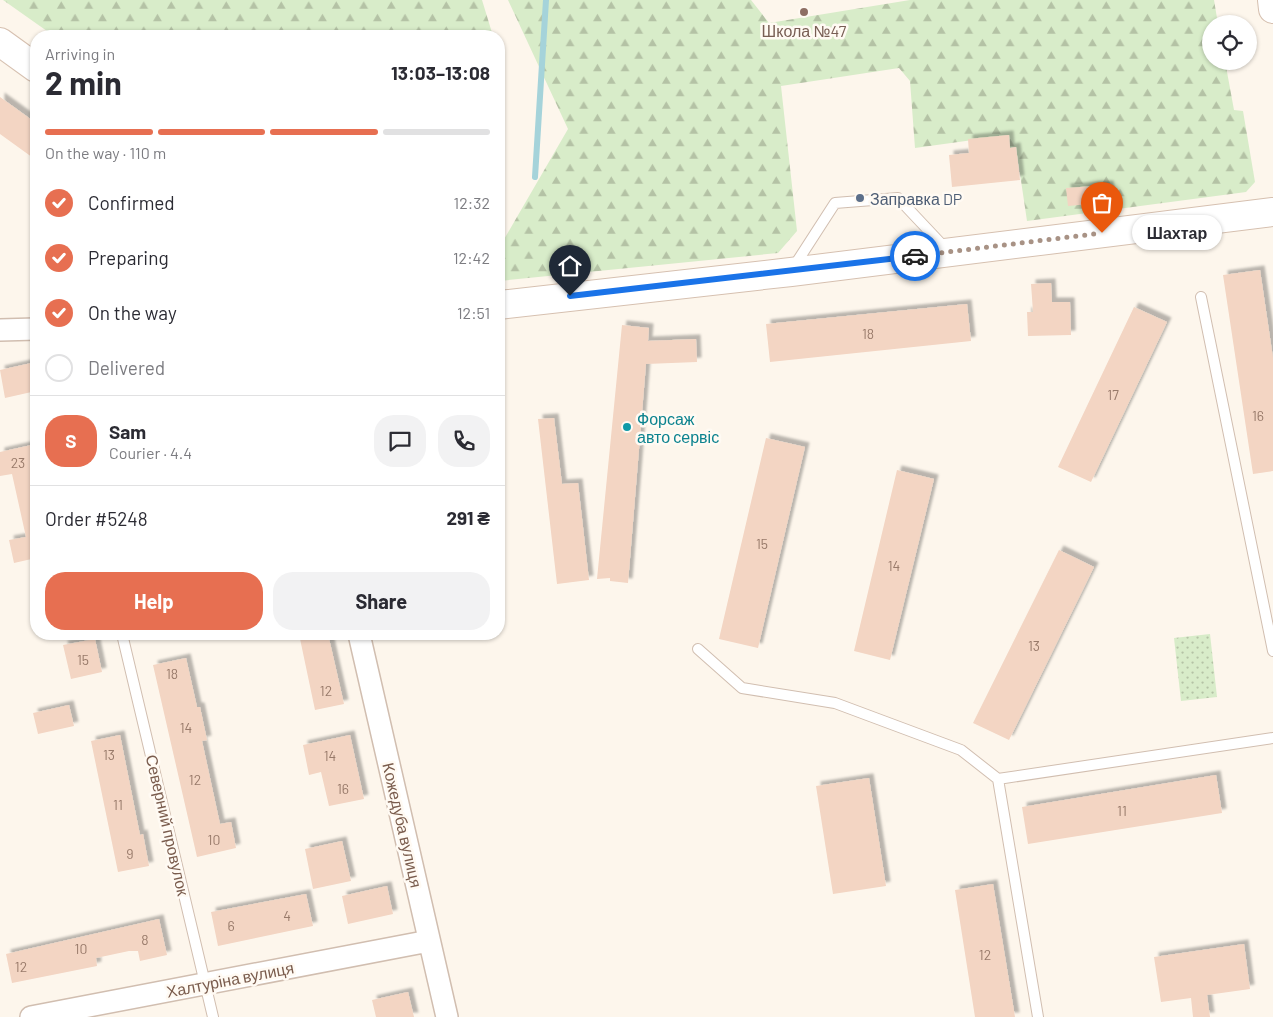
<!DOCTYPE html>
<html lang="en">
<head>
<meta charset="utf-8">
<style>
  :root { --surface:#fff; --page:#f2f2f3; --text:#2b2b33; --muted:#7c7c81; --line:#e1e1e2; --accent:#e76f51 }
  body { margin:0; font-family:Barlow,sans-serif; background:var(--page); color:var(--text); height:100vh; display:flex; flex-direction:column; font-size:19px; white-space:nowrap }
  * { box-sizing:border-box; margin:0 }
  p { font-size:16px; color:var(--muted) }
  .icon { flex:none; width:28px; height:28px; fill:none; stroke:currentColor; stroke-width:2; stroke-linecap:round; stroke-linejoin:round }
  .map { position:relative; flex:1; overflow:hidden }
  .details { position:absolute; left:30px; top:30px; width:475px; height:610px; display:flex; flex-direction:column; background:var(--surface); border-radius:20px; box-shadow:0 1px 4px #0004 }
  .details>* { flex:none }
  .buttons { position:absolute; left:1202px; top:15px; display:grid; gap:10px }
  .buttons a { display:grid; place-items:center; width:55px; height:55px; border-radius:50%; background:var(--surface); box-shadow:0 1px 4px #0004; font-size:25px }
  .pin { position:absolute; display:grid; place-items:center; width:42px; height:42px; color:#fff; margin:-51px -21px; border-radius:50% 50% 50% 0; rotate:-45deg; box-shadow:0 0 5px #0007 }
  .pin .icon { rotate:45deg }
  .courier { position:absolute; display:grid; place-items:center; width:50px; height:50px; margin:-25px; border:4px solid #1a73e8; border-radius:50%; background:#fff; color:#222; box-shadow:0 1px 6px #0007 }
  .bubble { position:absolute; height:35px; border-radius:18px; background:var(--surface); box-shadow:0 1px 4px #0004; font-size:16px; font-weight:700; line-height:35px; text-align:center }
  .head em { font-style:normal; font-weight:700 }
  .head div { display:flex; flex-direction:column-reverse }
  .head { display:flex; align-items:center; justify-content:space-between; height:85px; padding:0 15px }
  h1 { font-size:32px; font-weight:700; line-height:38px }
  .bar { display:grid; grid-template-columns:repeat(4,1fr); gap:8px 5px; align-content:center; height:60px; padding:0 15px }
  .bar i { height:6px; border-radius:4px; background:var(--line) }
  .bar .on { background:var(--accent) }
  .bar p { grid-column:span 4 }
  .line { display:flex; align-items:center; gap:12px; padding:0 15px; border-top:1px solid var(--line) }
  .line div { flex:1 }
  .round { display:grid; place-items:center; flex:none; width:52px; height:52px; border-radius:20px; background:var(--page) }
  ol { padding:0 15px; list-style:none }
  li { display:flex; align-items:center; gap:15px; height:55px }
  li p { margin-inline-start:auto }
  li .icon { padding:5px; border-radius:50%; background:var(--accent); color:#fff; stroke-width:4 }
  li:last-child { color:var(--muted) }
  li i { width:28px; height:28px; border:2px solid var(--line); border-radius:50% }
  .action { display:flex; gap:10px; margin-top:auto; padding:10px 15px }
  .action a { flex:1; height:58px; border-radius:20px; background:var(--accent); color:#fff; font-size:20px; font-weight:700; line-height:58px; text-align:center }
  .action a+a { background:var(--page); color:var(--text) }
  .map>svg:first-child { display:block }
  .green { fill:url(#green-dots) }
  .forest { fill:url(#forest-firs) }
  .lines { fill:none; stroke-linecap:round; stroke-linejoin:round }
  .stream { stroke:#a5d3da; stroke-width:6 }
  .building { fill:#f3d5c3; filter:url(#shadow) }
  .lane-casing { stroke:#d1beb0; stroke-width:12 }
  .street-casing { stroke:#d1beb0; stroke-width:24 }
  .secondary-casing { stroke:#d6c0b0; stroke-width:30 }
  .lane { stroke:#fff; stroke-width:10 }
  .street { stroke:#fff; stroke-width:21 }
  .secondary { stroke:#fff; stroke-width:28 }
  .done { stroke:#a89285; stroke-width:5; stroke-dasharray:0 9 }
  .route { stroke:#1a73e8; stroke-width:6 }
  .education-dot { fill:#8d6e63; stroke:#fffaf3; stroke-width:2 }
  .service-dot { fill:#5c6f8a; stroke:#fffaf3; stroke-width:2 }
  .culture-dot { fill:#0f9aa8; stroke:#fffaf3; stroke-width:2 }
  .labels { text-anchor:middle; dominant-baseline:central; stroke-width:5; stroke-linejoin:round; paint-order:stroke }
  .number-label { font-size:14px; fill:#987a6a }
  .education-label { font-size:16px; fill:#785e54; stroke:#fffaf3 }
  .service-label { font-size:16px; fill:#4e5e75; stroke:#fffaf3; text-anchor:start }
  .culture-label { font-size:16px; fill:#0d838f; stroke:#fffaf3; text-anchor:start }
  .street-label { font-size:16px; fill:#7a5c4d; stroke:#fffaf3 }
</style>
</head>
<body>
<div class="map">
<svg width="1273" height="1017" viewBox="0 0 1273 1017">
  <defs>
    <pattern id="green-dots" width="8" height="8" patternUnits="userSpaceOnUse" patternTransform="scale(1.25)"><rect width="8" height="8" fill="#d8ecc9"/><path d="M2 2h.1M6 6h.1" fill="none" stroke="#b4c2a5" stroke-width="1.8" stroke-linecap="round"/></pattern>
    <pattern id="forest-firs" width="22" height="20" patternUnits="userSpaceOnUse" patternTransform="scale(1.25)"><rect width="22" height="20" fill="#d8ecc9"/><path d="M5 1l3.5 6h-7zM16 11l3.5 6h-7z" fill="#b4c2a5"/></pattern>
    <filter id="shadow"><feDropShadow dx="4.5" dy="-4.5" stdDeviation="1" flood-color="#0004"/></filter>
  </defs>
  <rect width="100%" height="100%" fill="#fdf6ec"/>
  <path class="green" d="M 1210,634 L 1217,697 L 1181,701 L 1174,638 Z"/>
  <path class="forest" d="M 3,0 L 482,0 L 493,36 L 54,36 Z
    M 508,0 L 751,0 L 769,23 L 910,0 L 1214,0 L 1218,24 L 1211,24 L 1211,61 L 1225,61 L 1234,110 L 1243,111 L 1255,182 L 1246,192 L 1027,221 L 1016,147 L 1010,148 L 1009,135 L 915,148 L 910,81 L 899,68 L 781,86 L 797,231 L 778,253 L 499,281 L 499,248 L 568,129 Z"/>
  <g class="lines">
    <path class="stream" d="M 535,177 L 546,0"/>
  </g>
  <path class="building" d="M 0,97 L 36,123 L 36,160 L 0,134 Z
    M 1009,135 L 1010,148 L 1016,147 L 1020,180 L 952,187 L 949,155 L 969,153 L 968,139 Z
    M 1109,185 L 1111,202 L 1068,206 L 1066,188 Z
    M 1260,270 L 1273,358 L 1273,471 L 1253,474 L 1223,275 Z
    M 1051,283 L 1052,302 L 1070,302 L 1071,335 L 1028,336 L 1027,312 L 1033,312 L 1031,284 Z
    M 967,304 L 971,341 L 770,362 L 766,324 Z
    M 1134,307 L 1167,322 L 1091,482 L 1058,467 Z
    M 622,325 L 649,328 L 648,341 L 696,339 L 697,362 L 646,364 L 628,583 L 610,581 L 610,578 L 597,579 Z
    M 36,362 L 36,391 L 5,398 L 0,370 Z
    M 554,418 L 562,484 L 578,483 L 589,580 L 557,584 L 538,419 Z
    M 766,438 L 805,447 L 758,648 L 719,639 Z
    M 36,444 L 36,558 L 14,563 L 9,540 L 26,537 L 12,474 L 0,476 L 0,452 Z
    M 897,470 L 934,479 L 890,660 L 854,651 Z
    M 1059,550 L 1094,567 L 1009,740 L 973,723 Z
    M 299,634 L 328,634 L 344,704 L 315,710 Z
    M 95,639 L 102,672 L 71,679 L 63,645 Z
    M 186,658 L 197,707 L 200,707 L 207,740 L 202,741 L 220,824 L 231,822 L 236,848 L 197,857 L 153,665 Z
    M 69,705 L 74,726 L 38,734 L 33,713 Z
    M 120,735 L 140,835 L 143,834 L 149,866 L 118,872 L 91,741 Z
    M 350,735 L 364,799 L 329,806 L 321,772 L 309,775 L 303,745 Z
    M 1216,775 L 1222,813 L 1028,844 L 1022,807 Z
    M 869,778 L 886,886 L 833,894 L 816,786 Z
    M 342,841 L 351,881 L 313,889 L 305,849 Z
    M 993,884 L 1015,1017 L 975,1017 L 955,890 Z
    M 387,886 L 393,914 L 348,924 L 342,896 Z
    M 306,894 L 313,926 L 218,946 L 211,912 Z
    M 159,919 L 167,955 L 140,961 L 138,951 L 129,951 L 96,958 L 97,966 L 12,983 L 6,954 Z
    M 1244,944 L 1250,989 L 1207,995 L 1210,1017 L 1193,1017 L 1191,998 L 1161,1002 L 1154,957 Z
    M 408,992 L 414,1017 L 376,1017 L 372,1000 Z"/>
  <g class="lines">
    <defs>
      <path id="lane" d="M 793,268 L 835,203 L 898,198 L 946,249
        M 1201,297 L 1273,651
        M 122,634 L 213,1017
        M 698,649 L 742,688 L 835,703 L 961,750 L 998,779
        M 1038,1017 L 998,779 L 1273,738"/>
      <path id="street" d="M 0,330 L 36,329
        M 359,634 L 447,1017
        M 31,1017 L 429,941"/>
      <path id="secondary" d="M 1272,0 L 1273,9
        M 0,42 L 36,68
        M 499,305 L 791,272 L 1273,212"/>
    </defs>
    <use href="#lane" class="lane-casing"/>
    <use href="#street" class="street-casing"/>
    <use href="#secondary" class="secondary-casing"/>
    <use href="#lane" class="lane"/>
    <use href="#street" class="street"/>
    <use href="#secondary" class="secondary"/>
  </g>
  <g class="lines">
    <path class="done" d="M 915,256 L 1102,233"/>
    <path class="route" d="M 570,296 L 915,256"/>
  </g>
  <circle class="education-dot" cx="804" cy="12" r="5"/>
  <circle class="service-dot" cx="860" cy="198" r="5"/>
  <circle class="culture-dot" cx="627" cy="427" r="5"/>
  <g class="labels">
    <g class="number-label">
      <text x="868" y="333">18</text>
      <text x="1113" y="394">17</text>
      <text x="1258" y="415">16</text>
      <text x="18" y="462">23</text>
      <text x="762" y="543">15</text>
      <text x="894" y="565">14</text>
      <text x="1034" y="645">13</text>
      <text x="83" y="659">15</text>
      <text x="172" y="673">18</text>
      <text x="326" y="690">12</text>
      <text x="186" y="727">14</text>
      <text x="109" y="754">13</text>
      <text x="330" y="755">14</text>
      <text x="195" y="779">12</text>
      <text x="343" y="788">16</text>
      <text x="118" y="804">11</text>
      <text x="1122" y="810">11</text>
      <text x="214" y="839">10</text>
      <text x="130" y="853">9</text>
      <text x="287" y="915">4</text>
      <text x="231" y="925">6</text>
      <text x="145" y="939">8</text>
      <text x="81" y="948">10</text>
      <text x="985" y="954">12</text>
      <text x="21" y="966">12</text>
    </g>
    <g class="education-label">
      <text x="804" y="30">Школа №47</text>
    </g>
    <g class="service-label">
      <text x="870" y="198">Заправка DP</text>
    </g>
    <g class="culture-label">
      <text x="637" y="418">Форсаж<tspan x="637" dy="18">авто сервіс</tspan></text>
    </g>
    <g class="street-label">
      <text transform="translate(168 825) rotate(77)">Северний провулок</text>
      <text transform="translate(403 825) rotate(77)">Кожедуба вулиця</text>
      <text transform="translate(230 979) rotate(-11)">Халтуріна вулиця</text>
    </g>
  </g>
</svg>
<div class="buttons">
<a><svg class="icon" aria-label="locate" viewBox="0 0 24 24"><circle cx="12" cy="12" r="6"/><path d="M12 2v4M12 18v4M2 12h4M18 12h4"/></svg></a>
</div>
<div class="pin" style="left:1102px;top:233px;background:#ea580c"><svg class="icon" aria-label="bag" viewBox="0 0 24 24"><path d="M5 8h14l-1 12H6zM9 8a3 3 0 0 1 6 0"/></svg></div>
<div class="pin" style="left:570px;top:296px;background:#1f2937"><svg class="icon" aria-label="home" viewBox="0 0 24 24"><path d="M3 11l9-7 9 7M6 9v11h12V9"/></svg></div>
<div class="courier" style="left:915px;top:256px"><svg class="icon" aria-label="car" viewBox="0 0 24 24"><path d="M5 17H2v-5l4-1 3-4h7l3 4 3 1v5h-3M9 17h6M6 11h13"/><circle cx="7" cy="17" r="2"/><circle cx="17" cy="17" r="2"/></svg></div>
<div class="bubble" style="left:1132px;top:215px;width:90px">Шахтар</div>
<section class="details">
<div class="head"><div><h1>2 min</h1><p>Arriving in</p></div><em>13:03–13:08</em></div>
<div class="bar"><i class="on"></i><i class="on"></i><i class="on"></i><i></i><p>On the way · 110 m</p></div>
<ol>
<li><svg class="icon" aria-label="check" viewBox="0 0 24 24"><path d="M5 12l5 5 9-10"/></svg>Confirmed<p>12:32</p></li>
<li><svg class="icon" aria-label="check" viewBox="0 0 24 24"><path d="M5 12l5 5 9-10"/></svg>Preparing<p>12:42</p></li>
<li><svg class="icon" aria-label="check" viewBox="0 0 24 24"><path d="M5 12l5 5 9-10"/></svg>On the way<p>12:51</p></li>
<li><i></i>Delivered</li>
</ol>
<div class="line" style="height:90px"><b class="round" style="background:var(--accent);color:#fff">S</b><div><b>Sam</b><p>Courier · 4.4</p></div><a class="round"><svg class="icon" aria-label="chat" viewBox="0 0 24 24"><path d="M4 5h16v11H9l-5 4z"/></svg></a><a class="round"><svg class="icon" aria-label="phone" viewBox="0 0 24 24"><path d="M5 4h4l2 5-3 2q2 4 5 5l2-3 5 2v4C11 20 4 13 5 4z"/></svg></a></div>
<div class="line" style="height:65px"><div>Order #5248</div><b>291 ₴</b></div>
<div class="action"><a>Help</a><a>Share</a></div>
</section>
</div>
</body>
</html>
